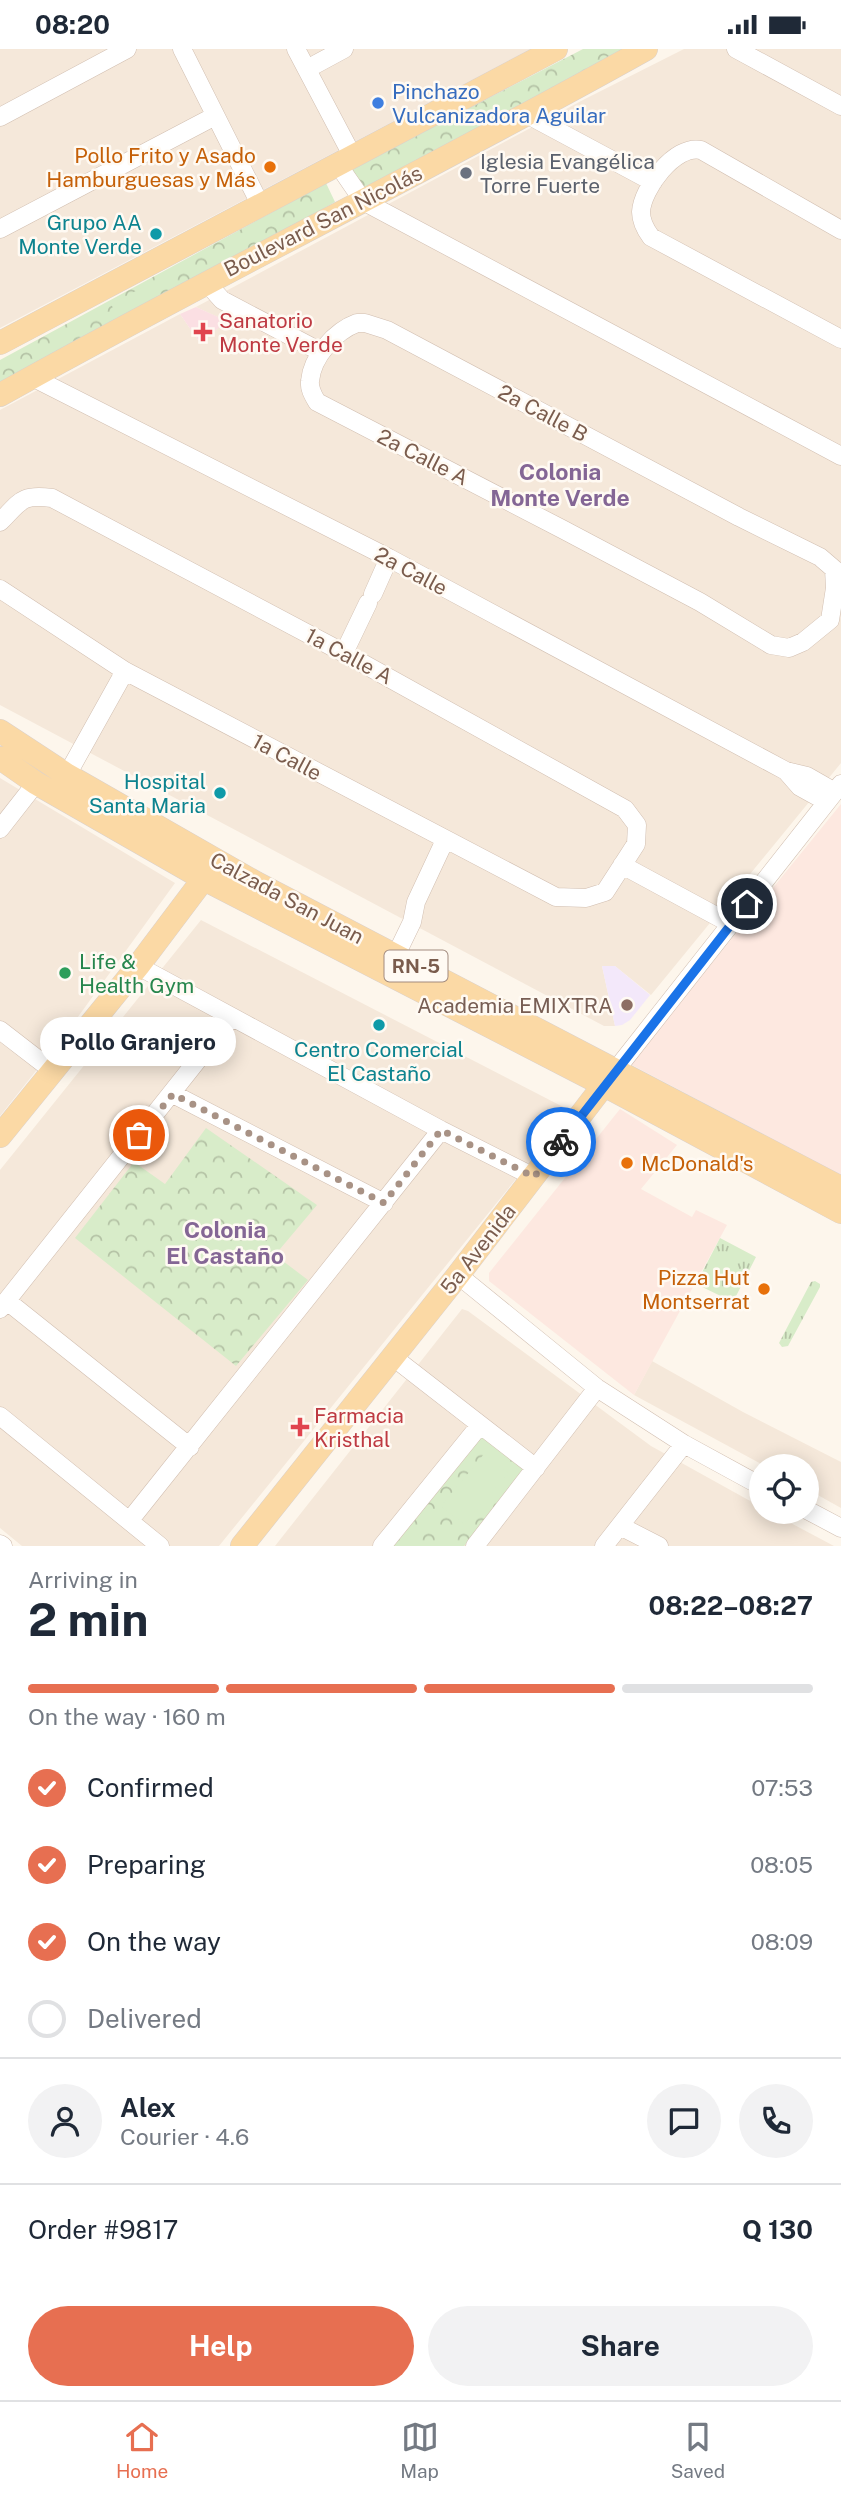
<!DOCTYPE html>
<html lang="en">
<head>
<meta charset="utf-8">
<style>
  :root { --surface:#fff; --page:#f2f2f3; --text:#1f2937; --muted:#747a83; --line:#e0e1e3; --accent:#e76f51 }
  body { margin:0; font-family:"Public Sans",sans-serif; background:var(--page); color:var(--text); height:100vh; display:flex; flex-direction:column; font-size:26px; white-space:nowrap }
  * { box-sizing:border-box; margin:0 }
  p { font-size:23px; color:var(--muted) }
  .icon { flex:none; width:38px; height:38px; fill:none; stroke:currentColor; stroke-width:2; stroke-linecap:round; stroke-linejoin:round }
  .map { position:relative; height:1497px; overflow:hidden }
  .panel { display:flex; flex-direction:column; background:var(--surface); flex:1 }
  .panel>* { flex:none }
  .tools { position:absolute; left:749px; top:1405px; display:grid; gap:14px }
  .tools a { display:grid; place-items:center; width:70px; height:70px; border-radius:50%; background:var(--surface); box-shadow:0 4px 18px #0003; font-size:35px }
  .pin { position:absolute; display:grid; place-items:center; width:60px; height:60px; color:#fff; margin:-30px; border:4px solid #fff; border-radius:50%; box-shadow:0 2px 7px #0007 }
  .courier { position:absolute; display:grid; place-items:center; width:70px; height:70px; margin:-35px; border:5px solid #1a73e8; border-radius:50%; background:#fff; color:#222; box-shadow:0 2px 9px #0007 }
  .bubble { position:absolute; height:49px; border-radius:24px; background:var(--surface); box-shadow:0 4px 18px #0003; font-size:23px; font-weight:700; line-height:49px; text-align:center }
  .overview em { font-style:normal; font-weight:700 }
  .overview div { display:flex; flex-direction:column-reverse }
  .overview { display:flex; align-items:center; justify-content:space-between; height:119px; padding:0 28px }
  h1 { font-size:46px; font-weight:700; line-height:52px }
  .bar { display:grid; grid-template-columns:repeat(4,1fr); gap:10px 7px; align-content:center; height:84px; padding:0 28px }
  .bar i { height:9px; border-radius:5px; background:var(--line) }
  .bar .on { background:var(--accent) }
  .bar p { grid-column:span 4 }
  .line { display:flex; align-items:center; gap:18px; padding:0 28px; border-top:2px solid var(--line) }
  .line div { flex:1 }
  .round { display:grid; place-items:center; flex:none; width:74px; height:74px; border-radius:37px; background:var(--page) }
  ol { padding:0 28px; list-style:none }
  li { display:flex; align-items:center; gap:21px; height:77px }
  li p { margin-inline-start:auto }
  li .icon { padding:7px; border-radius:50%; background:var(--accent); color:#fff; stroke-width:4 }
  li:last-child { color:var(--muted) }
  li i { width:38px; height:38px; border:4px solid var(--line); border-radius:50% }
  .action { display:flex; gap:14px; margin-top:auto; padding:14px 28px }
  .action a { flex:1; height:80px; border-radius:42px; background:var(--accent); color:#fff; font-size:28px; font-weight:700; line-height:80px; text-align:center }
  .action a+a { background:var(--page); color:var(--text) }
  .status { display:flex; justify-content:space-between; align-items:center; height:49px; padding:0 35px; background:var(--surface); direction:ltr }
  .status svg { height:19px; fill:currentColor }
  .tabs { display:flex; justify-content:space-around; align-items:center; height:98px; border-top:2px solid var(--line); background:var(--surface); font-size:19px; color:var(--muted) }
  .tabs a { display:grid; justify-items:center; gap:4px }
  .tabs .on { color:var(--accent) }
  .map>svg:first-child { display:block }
  .residential { fill:#f5e8da }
  .commercial { fill:#fde8e0 }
  .education { fill:#f3e8fa }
  .medical { fill:#fbdfe3 }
  .grass { fill:url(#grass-tufts) }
  .park { fill:url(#park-crowns) }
  .garden { fill:#d8ecc9 }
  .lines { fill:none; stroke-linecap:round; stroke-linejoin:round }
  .minor-casing { stroke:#d1beb0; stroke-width:19 }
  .major-casing { stroke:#dad1cd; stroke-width:24 }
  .minor { stroke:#fff; stroke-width:18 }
  .major { stroke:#fbd9a5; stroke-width:23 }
  .done { stroke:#a89285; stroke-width:7; stroke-dasharray:0 12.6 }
  .route { stroke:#1a73e8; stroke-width:9 }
  .shop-dot { fill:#3f7fe0; stroke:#fffaf3; stroke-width:2.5 }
  .food-dot { fill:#e8710a; stroke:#fffaf3; stroke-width:2.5 }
  .worship-dot { fill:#6b7280; stroke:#fffaf3; stroke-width:2.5 }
  .culture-dot { fill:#0f9aa8; stroke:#fffaf3; stroke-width:2.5 }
  .health-dot { fill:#e0444e; stroke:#fffaf3; stroke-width:2.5 }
  .leisure-dot { fill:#2e9e5b; stroke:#fffaf3; stroke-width:2.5 }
  .education-dot { fill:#8d6e63; stroke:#fffaf3; stroke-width:2.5 }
  .labels { text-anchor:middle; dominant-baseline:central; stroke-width:5; stroke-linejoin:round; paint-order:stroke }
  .shield { fill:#fffaf3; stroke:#a28b7f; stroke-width:2 }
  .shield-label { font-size:19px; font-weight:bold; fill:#7a5c4d }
  .shop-label { font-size:21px; fill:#366cbe; stroke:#fffaf3; text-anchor:start }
  .food-label { font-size:21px; fill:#c56008; stroke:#fffaf3; text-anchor:end }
  .worship-label { font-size:21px; fill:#5b616d; stroke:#fffaf3; text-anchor:start }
  .street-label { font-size:21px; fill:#7a5c4d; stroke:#fffaf3 }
  .culture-label { font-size:21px; fill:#0d838f; stroke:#fffaf3; text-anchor:end }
  .health-label { font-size:21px; fill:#be3a42; stroke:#fffaf3; text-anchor:start }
  .leisure-label { font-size:21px; fill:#27864d; stroke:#fffaf3; text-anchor:start }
  .education-label { font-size:21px; fill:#785e54; stroke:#fffaf3; text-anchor:end }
  .neighbourhood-label { font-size:23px; font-weight:bold; fill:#846695; stroke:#fffaf3 }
</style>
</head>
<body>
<div class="status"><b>08:20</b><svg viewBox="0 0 49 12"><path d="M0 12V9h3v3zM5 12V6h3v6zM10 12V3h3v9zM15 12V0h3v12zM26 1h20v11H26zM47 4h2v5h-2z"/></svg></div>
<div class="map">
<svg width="841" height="1497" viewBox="0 0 841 1497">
  <defs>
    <pattern id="grass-tufts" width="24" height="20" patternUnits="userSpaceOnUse" patternTransform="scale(1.75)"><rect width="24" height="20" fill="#d8ecc9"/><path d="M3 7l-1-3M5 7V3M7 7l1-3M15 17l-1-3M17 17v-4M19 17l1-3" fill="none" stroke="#b4c2a5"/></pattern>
    <pattern id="park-crowns" width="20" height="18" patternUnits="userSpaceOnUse" patternTransform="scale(1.75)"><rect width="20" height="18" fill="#d8ecc9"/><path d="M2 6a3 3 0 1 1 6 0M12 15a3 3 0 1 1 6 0" fill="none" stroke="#b4c2a5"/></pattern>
  </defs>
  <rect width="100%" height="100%" fill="#fdf6ec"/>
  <path class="residential" d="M 0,0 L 531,0 L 0,279 Z
    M 684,0 L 841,0 L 841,714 L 651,946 L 615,917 L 602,917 L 615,977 L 604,977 L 0,656 L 0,361 L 180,265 L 200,294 L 226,272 L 196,258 L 583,51 Z
    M 0,729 L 175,834 L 67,983 L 0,1067 Z
    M 201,871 L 571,1062 L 219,1497 L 22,1497 L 0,1479 L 0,1121 Z
    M 462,1260 L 468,1262 L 651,1397 L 761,1458 L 761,1463 L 770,1463 L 834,1497 L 275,1497 Z
    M 652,1312 L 743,1363 L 841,1413 L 841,1459 L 807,1440 L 807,1418 L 765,1417 L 634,1346 Z"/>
  <path class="commercial" d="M 841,755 L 841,1126 L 630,1015 Z
    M 620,1060 L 677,1096 L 641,1140 L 692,1168 L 696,1161 L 727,1176 L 634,1346 L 489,1232 L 489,1224 Z"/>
  <path class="education" d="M 602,917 L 615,917 L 650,946 L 630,971 L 622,976 L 615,977 Z"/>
  <path class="medical" d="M 196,258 L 227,272 L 200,294 L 180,265 Z"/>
  <path class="grass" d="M 720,1189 L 756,1208 L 733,1253 L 696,1235 Z
    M 815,1232 L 820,1235 L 820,1238 L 788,1297 L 782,1298 L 779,1294 L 811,1233 Z"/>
  <path class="park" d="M 583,0 L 637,0 L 354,148 L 341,126 Z
    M 326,134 L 335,153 L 0,344 L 0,311 Z
    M 206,1079 L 317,1156 L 275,1206 L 308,1231 L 236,1317 L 75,1189 L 134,1113 L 165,1135 Z
    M 482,1383 L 528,1420 L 464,1497 L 388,1497 Z"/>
  <path class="garden" d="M 149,235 L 157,251 L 119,271 L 111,255 Z
    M 484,1405 L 509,1424 L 464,1475 L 441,1457 Z"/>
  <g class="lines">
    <defs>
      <path id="minor" d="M 182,0 L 261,157
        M 296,0 L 353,108
        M 736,0 L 841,57
        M 307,20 L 344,0
        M 528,66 L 653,133
        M 0,68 L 127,0
        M 339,117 L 363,152 L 841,407
        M 0,180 L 215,67
        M 841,181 L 701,101 C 675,95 642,140 641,163 C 641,173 645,180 651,188 L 841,290
        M 206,233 L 222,251 L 321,303
        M 357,274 L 365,274 L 387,281 L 739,468 L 820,508 L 834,520 L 835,539 L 830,571 L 803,593 L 789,599 L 771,596 L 700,553 L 562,480 L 317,353 C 313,346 309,340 310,332 C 312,308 335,282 357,274 Z
        M 32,328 L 389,509 L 786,722 L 807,727 L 835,743
        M 0,473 C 21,452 21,445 52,449 L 344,604 L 625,760 L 637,776 L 636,795 L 605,843 L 586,849 L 556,848 L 125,622 L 0,540
        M 373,545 L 389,509
        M 344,604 L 368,554
        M 786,722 L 800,738 L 827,753
        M 67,726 L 125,622
        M 0,780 L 36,734
        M 622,816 L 731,875
        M 396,906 L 412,873 L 416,853 L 445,791
        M 138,917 L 441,1081 L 534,1128
        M 0,981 L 53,1022
        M 615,1022 L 841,735
        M 173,1045 L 384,1154
        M 458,1226 L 597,1339 L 684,1395 L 761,1437
        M 7,1252 L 190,1398
        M 0,1260 L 231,969
        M 393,1308 L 536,1419
        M 0,1367 L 160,1497
        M 807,1461 L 841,1479
        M 130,1471 L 441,1081
        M 620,1477 L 659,1497
        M 0,1495 L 3,1497
        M 382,1497 L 480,1376
        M 475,1497 L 597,1339
        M 604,1497 L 684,1395"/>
      <path id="major" d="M 0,294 L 556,0
        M 0,346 C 213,227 433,119 646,0
        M 0,682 L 67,726 L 256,834 L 841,1139
        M 0,709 L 36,734 L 204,830 L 606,1037 L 841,1163
        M 0,1087 L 138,917 L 211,820
        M 242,1497 L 458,1226 L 613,1024"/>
    </defs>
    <use href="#minor" class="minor-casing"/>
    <use href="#major" class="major-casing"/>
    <use href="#minor" class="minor"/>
    <use href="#major" class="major"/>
  </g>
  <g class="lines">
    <path class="done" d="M 139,1086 L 173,1045 L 384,1154 L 441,1081 L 534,1128 L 561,1093"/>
    <path class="route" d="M 561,1093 L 747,855"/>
  </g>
  <circle class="shop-dot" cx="378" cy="54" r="7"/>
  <g class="food-dot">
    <circle cx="270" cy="118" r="7"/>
    <circle cx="627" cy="1114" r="7"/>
    <circle cx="764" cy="1240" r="7"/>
  </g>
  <circle class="worship-dot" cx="466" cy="124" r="7"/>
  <g class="culture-dot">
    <circle cx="156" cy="185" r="7"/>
    <circle cx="220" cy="744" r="7"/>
    <circle cx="379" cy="976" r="7"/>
  </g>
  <g class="health-dot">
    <path d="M199.5 272.5h7v7h7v7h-7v7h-7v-7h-7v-7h7z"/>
    <path d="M296.5 1367.5h7v7h7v7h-7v7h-7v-7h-7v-7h7z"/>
  </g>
  <circle class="leisure-dot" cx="65" cy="924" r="7"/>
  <circle class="education-dot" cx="627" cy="956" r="7"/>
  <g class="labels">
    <rect class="shield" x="384.5" y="901.5" width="63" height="31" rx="5"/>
    <g class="shield-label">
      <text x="416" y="917">RN-5</text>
    </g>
    <g class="shop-label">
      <text x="392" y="42">Pinchazo<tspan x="392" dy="24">Vulcanizadora Aguilar</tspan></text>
    </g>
    <g class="food-label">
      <text x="256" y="106">Pollo Frito y Asado<tspan x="256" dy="24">Hamburguesas y Más</tspan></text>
      <text x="641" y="1114" text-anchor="start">McDonald's</text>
      <text x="750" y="1228">Pizza Hut<tspan x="750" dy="24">Montserrat</tspan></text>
    </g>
    <g class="worship-label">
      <text x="480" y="112">Iglesia Evangélica<tspan x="480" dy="24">Torre Fuerte</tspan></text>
    </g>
    <g class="street-label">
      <text transform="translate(323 172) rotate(-27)">Boulevard San Nicolás</text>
      <text transform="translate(543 364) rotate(28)">2a Calle B</text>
      <text transform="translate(423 408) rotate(27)">2a Calle A</text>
      <text transform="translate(411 522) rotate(28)">2a Calle</text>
      <text transform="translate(349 607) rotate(28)">1a Calle A</text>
      <text transform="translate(287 708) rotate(28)">1a Calle</text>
      <text transform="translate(287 849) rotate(28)">Calzada San Juan</text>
      <text transform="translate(478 1200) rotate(-52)">5a Avenida</text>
    </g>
    <g class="culture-label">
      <text x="142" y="173">Grupo AA<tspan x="142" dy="24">Monte Verde</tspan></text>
      <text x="206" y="732">Hospital<tspan x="206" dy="24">Santa Maria</tspan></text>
      <text x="379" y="1000" text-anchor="middle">Centro Comercial<tspan x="379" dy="24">El Castaño</tspan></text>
    </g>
    <g class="health-label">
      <text x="219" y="271">Sanatorio<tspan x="219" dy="24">Monte Verde</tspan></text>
      <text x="314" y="1366">Farmacia<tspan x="314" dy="24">Kristhal</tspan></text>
    </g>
    <g class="leisure-label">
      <text x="79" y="912">Life &amp;<tspan x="79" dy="24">Health Gym</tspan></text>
    </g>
    <g class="education-label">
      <text x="613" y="956">Academia EMIXTRA</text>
    </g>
    <g class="neighbourhood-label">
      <text x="560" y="422">Colonia<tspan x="560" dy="26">Monte Verde</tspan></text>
      <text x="225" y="1180">Colonia<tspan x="225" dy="26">El Castaño</tspan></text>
    </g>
  </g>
</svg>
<div class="tools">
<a><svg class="icon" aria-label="locate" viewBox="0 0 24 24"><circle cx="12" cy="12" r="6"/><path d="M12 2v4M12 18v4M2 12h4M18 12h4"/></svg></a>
</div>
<div class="pin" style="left:139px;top:1086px;background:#ea580c"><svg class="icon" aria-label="bag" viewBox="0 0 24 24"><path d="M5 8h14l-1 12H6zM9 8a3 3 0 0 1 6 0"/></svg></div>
<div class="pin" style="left:747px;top:855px;background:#1f2937"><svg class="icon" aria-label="home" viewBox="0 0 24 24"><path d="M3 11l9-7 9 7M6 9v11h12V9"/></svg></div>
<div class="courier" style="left:561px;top:1093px"><svg class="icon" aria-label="bike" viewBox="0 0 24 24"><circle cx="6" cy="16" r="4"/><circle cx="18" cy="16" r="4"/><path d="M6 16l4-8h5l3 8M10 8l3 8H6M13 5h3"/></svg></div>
<div class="bubble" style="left:40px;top:968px;width:196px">Pollo Granjero</div>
</div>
<section class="panel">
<div class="overview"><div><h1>2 min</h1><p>Arriving in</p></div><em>08:22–08:27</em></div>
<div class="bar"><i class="on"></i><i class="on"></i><i class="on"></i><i></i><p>On the way · 160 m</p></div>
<ol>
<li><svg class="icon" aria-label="check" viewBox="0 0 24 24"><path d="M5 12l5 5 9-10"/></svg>Confirmed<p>07:53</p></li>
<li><svg class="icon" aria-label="check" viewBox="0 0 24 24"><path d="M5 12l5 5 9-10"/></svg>Preparing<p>08:05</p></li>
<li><svg class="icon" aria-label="check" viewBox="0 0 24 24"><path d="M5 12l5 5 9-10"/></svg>On the way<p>08:09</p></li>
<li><i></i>Delivered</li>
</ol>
<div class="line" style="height:126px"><a class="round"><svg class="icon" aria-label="person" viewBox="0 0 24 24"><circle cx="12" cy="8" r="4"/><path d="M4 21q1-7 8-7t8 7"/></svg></a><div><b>Alex</b><p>Courier · 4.6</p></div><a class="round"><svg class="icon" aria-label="chat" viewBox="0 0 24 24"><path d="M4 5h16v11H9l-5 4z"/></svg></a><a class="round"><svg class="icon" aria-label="phone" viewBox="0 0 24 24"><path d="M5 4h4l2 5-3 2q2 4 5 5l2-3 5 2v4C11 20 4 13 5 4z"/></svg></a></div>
<div class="line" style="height:91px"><div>Order #9817</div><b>Q 130</b></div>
<div class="action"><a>Help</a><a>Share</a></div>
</section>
<nav class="tabs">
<a class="on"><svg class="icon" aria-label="home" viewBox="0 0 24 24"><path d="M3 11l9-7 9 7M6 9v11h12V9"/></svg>Home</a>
<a><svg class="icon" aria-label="map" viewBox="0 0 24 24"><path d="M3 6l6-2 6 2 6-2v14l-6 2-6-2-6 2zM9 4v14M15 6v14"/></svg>Map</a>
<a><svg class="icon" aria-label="saved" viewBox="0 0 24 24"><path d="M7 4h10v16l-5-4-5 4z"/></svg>Saved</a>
</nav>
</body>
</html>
